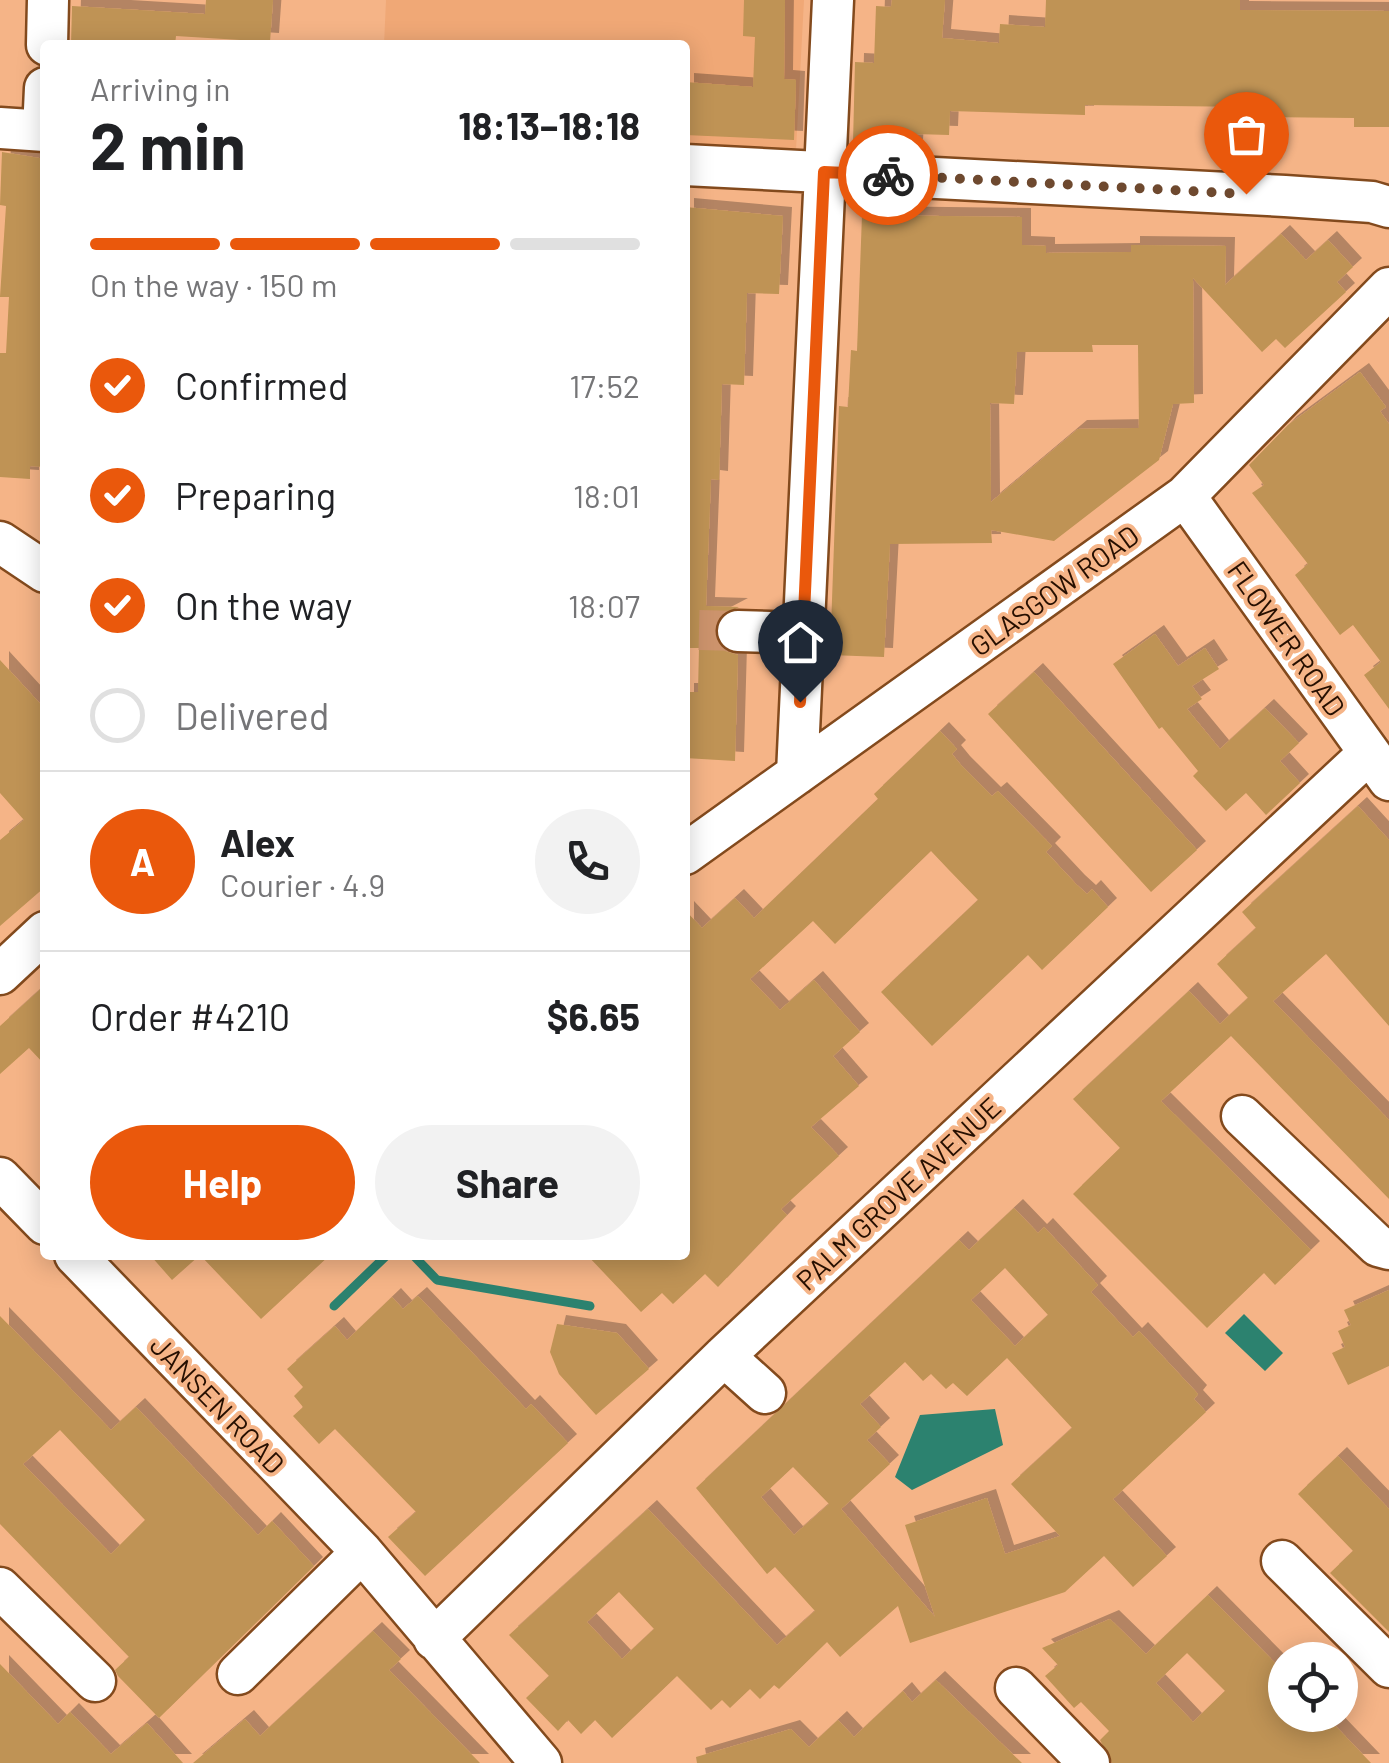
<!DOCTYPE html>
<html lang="en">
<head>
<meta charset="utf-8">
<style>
  :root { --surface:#fff; --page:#f2f2f2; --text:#202124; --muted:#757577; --line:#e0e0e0; --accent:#ea580c }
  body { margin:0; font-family:Barlow,sans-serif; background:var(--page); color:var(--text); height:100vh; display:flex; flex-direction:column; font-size:38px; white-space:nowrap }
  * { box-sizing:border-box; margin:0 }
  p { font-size:32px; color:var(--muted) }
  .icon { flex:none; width:55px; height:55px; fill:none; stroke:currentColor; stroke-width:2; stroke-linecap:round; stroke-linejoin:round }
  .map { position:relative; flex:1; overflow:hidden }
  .details { position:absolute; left:40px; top:40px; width:650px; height:1220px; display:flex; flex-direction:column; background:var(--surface); border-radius:10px; box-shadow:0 5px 25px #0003 }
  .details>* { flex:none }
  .fabs { position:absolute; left:1268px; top:1642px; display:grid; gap:20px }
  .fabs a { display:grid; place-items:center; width:90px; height:90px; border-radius:50%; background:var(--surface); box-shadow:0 5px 25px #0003; font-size:50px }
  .pin { position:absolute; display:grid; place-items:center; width:85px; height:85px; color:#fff; margin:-102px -42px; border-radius:50% 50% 50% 0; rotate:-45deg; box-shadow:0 0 10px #0007 }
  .pin .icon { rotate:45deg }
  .courier { position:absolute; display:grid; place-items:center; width:100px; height:100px; margin:-50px; border:8px solid #ea580c; border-radius:50%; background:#fff; color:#222; box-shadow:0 2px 12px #0007 }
  .headline em { font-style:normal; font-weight:700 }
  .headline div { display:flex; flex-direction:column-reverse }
  .headline { display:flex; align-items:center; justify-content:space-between; height:170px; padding:0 50px }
  h1 { font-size:65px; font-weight:700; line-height:75px }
  .bar { display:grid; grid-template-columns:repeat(4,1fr); gap:15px 10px; align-content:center; height:120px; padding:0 50px }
  .bar i { height:12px; border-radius:8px; background:var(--line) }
  .bar .on { background:var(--accent) }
  .bar p { grid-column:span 4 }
  .line { display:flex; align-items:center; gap:25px; padding:0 50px; border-top:2px solid var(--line) }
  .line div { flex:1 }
  .round { display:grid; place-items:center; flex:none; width:105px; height:105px; border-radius:52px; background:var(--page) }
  ol { padding:0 50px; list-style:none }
  li { display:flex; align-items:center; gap:30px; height:110px }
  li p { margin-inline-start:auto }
  li .icon { padding:10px; border-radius:50%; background:var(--accent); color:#fff; stroke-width:4 }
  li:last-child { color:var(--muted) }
  li i { width:55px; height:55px; border:5px solid var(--line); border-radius:50% }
  .button { display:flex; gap:20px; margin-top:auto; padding:20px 50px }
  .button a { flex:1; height:115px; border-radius:60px; background:var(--accent); color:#fff; font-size:40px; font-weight:700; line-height:115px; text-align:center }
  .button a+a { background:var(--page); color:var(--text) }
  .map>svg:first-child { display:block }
  .built { fill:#f0a876 }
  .water { fill:#2c826f }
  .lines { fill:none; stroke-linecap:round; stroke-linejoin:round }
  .stream { stroke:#2c826f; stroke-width:9 }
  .building { fill:#bf9354; fill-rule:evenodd; filter:url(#shadow) }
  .minor-tunnel { stroke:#cc936c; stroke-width:40; stroke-dasharray:40 20; stroke-linecap:butt }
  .minor-casing { stroke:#834a1d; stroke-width:45 }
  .minor { stroke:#fff; stroke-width:40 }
  .done { stroke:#6e492f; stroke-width:10; stroke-dasharray:0 18 }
  .route { stroke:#ea580c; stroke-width:12 }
  .labels { text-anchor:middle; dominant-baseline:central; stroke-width:8; stroke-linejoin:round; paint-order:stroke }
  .street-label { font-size:28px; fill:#260f00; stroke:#f5b487 }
</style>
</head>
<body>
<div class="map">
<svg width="1389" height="1763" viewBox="0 0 1389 1763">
  <defs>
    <filter id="shadow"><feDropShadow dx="9" dy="-9" stdDeviation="0" flood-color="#0004"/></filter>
  </defs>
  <rect width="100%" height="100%" fill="#f5b487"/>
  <path class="built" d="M 386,0 L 804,0 L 796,150 L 685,144 L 685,45 L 384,45 Z"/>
  <path class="water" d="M 1244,1314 L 1283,1353 L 1265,1371 L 1225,1333 Z
    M 995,1409 L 1003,1445 L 912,1490 L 895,1477 L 920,1415 Z"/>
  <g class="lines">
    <path class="stream" d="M 413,1255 L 437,1280 L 590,1306
      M 334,1306 L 387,1255"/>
  </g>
  <path class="building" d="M 206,0 L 273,0 L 270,42 L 176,36 L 175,45 L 71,45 L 72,6 L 205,14 Z
    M 744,0 L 785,0 L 784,79 L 796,80 L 794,140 L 685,135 L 685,82 L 753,87 L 755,37 L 743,36 Z
    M 892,0 L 945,0 L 942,38 L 999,43 L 1000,24 L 1045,27 L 1046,0 L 1240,0 L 1240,10 L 1389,11 L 1389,127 L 1354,127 L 1354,118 L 1253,117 L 1253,107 L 1085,105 L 1085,115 L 950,111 L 949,135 L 915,134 L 914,148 L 853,143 L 855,62 L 874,63 L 876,6 L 891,7 Z
    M 2,152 L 45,159 L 45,467 L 30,466 L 30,479 L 0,477 L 0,353 L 6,353 L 9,297 L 0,297 L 6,206 L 0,205 Z
    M 685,207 L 783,216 L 779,294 L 747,293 L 744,385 L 722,384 L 719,480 L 711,479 L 706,606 L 739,607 L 718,618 L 714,631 L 725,651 L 738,655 L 735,761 L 685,758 L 685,692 L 698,692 L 699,648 L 685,648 Z
    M 862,215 L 1022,217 L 1022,245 L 1046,246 L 1046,253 L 1131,252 L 1131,245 L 1226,246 L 1225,285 L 1281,234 L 1306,260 L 1328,240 L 1353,267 L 1337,282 L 1346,292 L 1285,348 L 1276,339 L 1262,352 L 1193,278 L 1194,403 L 1173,404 L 1159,460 L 1054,541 L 991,530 L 992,543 L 890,544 L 884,657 L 830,655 L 839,406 L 848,407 L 851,350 L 857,351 ZM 1092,345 L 1138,345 L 1139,428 L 1078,429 L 991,502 L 990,403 L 1014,404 L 1017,352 L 1093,352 Z
    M 1360,372 L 1386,407 L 1380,411 L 1389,424 L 1389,709 L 1364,675 L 1381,662 L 1353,625 L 1340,635 L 1295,575 L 1308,564 L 1252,493 L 1264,485 L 1249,465 L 1288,425 Z
    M 1155,634 L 1178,666 L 1205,648 L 1219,669 L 1192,686 L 1202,699 L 1187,709 L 1220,749 L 1265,708 L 1299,743 L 1280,761 L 1300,783 L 1266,815 L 1246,793 L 1226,811 L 1193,776 L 1198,771 L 1162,727 L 1159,729 L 1113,664 Z
    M 0,660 L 45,709 L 45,887 L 0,926 L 0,840 L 24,820 L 0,793 Z
    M 1034,672 L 1197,850 L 1151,892 L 988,714 Z
    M 940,731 L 957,749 L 952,754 L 961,765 L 992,796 L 998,791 L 1052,846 L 1046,852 L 1076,884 L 1087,894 L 1092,889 L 1108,907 L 1042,970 L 1028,955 L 932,1046 L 881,992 L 978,900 L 948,869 L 931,851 L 835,944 L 813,921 L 750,979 L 780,1010 L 814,980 L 860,1032 L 833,1056 L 859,1086 L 811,1127 L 839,1156 L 781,1209 L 787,1215 L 718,1287 L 705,1274 L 673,1304 L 662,1293 L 641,1312 L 587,1255 L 685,1255 L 685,910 L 702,928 L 735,898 L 754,918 L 878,799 L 874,794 Z
    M 1358,806 L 1389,840 L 1389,1026 L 1326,954 L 1273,1001 L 1389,1120 L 1389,1199 L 1231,1036 L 1161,1101 L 1311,1250 L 1275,1285 L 1264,1273 L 1207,1328 L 1073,1194 L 1120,1148 L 1073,1099 L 1189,991 L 1220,1024 L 1248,998 L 1217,964 L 1256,928 L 1242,912 Z
    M 45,985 L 45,1065 L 29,1048 L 0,1074 L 0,1026 Z
    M 1014,1208 L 1038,1233 L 1044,1227 L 1098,1285 L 1091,1292 L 1133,1337 L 1139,1331 L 1198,1394 L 1194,1399 L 1206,1412 L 1113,1499 L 1167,1556 L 1133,1587 L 1104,1556 L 1065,1592 L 910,1643 L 898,1606 L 840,1657 L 827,1642 L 779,1689 L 774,1685 L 760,1699 L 750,1689 L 730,1708 L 722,1700 L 711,1710 L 677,1676 L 612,1738 L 595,1720 L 581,1734 L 568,1720 L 558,1731 L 526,1698 L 549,1676 L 509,1635 L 648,1509 L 777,1645 L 815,1611 L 775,1567 L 767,1574 L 696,1488 L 959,1240 L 969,1250 ZM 1005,1268 L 1048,1315 L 1015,1346 L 971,1300 ZM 1007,1358 L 1072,1428 L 1011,1484 L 1060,1536 L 1005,1554 L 987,1498 L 905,1525 L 935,1617 L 841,1509 L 890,1464 L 867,1440 L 881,1427 L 860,1404 L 905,1362 L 923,1381 L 931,1374 L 946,1389 L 953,1383 L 967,1396 ZM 793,1467 L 829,1504 L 794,1535 L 761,1497 ZM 619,1592 L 654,1629 L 622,1659 L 587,1622 Z
    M 150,1255 L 200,1255 L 172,1280 Z
    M 200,1255 L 330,1255 L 261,1319 Z
    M 1389,1290 L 1389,1366 L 1348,1385 L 1332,1353 L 1345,1347 L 1338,1331 L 1351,1325 L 1344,1310 Z
    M 418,1296 L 526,1409 L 531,1404 L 568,1443 L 425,1576 L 388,1537 L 416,1512 L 335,1429 L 319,1444 L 293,1416 L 303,1407 L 294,1396 L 303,1387 L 287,1369 L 335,1326 L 347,1340 L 392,1297 L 403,1309 Z
    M 0,1316 L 111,1430 L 136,1407 L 258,1535 L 272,1521 L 314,1566 L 159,1718 L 118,1676 L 115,1670 L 129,1657 L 0,1524 ZM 60,1430 L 145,1520 L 111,1554 L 23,1464 Z
    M 557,1324 L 617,1333 L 649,1369 L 596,1415 L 559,1374 L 550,1352 Z
    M 1338,1456 L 1389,1509 L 1389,1632 L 1330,1573 L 1353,1551 L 1298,1494 Z
    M 1208,1595 L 1285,1673 L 1285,1715 L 1325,1715 L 1371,1763 L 1112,1763 L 1100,1740 L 1109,1731 L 1081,1702 L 1074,1708 L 1045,1676 L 1058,1665 L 1042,1648 L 1110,1619 L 1146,1654 ZM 1187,1653 L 1225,1691 L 1193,1722 L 1156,1683 Z
    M 373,1631 L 401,1659 L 389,1670 L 480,1763 L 193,1763 L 245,1719 L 260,1736 Z
    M 0,1664 L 58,1724 L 70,1712 L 111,1754 L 147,1723 L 183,1763 L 0,1763 Z
    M 936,1680 L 1022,1763 L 697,1763 L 696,1757 L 791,1729 L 809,1747 L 838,1720 L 854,1737 L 903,1691 L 912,1702 Z"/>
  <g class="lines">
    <path class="minor-tunnel" d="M 699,630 L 738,631"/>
    <defs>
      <path id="minor" d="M 47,45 L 48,0
        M 0,128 L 45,131
        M 43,131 L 45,88
        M 685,165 L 1285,196 L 1372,202 L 1389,207
        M 1185,496 L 1389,780
        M 0,542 L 45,572
        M 738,631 L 803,633
        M 797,774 L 833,0
        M 685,854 L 1185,496 L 1389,288
        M 0,974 L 45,932
        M 1242,1116 L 1378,1246 L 1389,1249
        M 0,1178 L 45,1224
        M 75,1255 L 362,1552 L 541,1763
        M 724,1356 L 765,1393
        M 1282,1561 L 1389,1667
        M 0,1588 L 95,1681
        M 434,1639 L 724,1356 L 1368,754
        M 238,1674 L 362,1552
        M 1016,1688 L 1089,1763"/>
    </defs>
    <use href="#minor" class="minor-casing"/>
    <use href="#minor" class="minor"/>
  </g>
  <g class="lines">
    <path class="done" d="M 888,175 L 1246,194"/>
    <path class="route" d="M 800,702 L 824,172 L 888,175"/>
  </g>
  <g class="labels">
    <g class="street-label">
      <text transform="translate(1054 590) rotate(-36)">GLASGOW ROAD</text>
      <text transform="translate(1287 638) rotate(55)">FLOWER ROAD</text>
      <text transform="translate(898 1193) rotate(-43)">PALM GROVE AVENUE</text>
      <text transform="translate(218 1404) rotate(46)">JANSEN ROAD</text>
    </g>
  </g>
</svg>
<div class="fabs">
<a><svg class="icon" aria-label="locate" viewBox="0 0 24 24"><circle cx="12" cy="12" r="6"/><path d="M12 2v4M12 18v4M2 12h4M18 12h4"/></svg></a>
</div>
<div class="pin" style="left:1246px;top:194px;background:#ea580c"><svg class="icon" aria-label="bag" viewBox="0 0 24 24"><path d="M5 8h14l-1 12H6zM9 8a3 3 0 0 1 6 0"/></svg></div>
<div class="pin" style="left:800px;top:702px;background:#1f2937"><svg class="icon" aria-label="home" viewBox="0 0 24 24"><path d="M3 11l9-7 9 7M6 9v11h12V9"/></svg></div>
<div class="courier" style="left:888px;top:175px"><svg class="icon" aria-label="bike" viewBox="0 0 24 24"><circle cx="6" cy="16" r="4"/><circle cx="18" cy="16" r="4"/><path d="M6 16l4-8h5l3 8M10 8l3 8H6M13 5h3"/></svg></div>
<section class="details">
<div class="headline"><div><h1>2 min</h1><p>Arriving in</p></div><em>18:13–18:18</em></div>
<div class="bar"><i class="on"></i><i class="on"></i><i class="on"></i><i></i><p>On the way · 150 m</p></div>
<ol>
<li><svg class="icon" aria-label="check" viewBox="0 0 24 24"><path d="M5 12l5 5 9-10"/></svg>Confirmed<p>17:52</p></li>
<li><svg class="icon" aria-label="check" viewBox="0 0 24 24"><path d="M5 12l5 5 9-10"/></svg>Preparing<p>18:01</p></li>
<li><svg class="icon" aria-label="check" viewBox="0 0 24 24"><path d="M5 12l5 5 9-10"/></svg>On the way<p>18:07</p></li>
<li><i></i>Delivered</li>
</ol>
<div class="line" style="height:180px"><b class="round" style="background:var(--accent);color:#fff">A</b><div><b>Alex</b><p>Courier · 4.9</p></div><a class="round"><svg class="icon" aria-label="phone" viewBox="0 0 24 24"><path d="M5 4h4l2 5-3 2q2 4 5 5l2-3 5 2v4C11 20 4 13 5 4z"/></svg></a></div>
<div class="line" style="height:130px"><div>Order #4210</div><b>$6.65</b></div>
<div class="button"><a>Help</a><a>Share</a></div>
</section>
</div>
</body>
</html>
